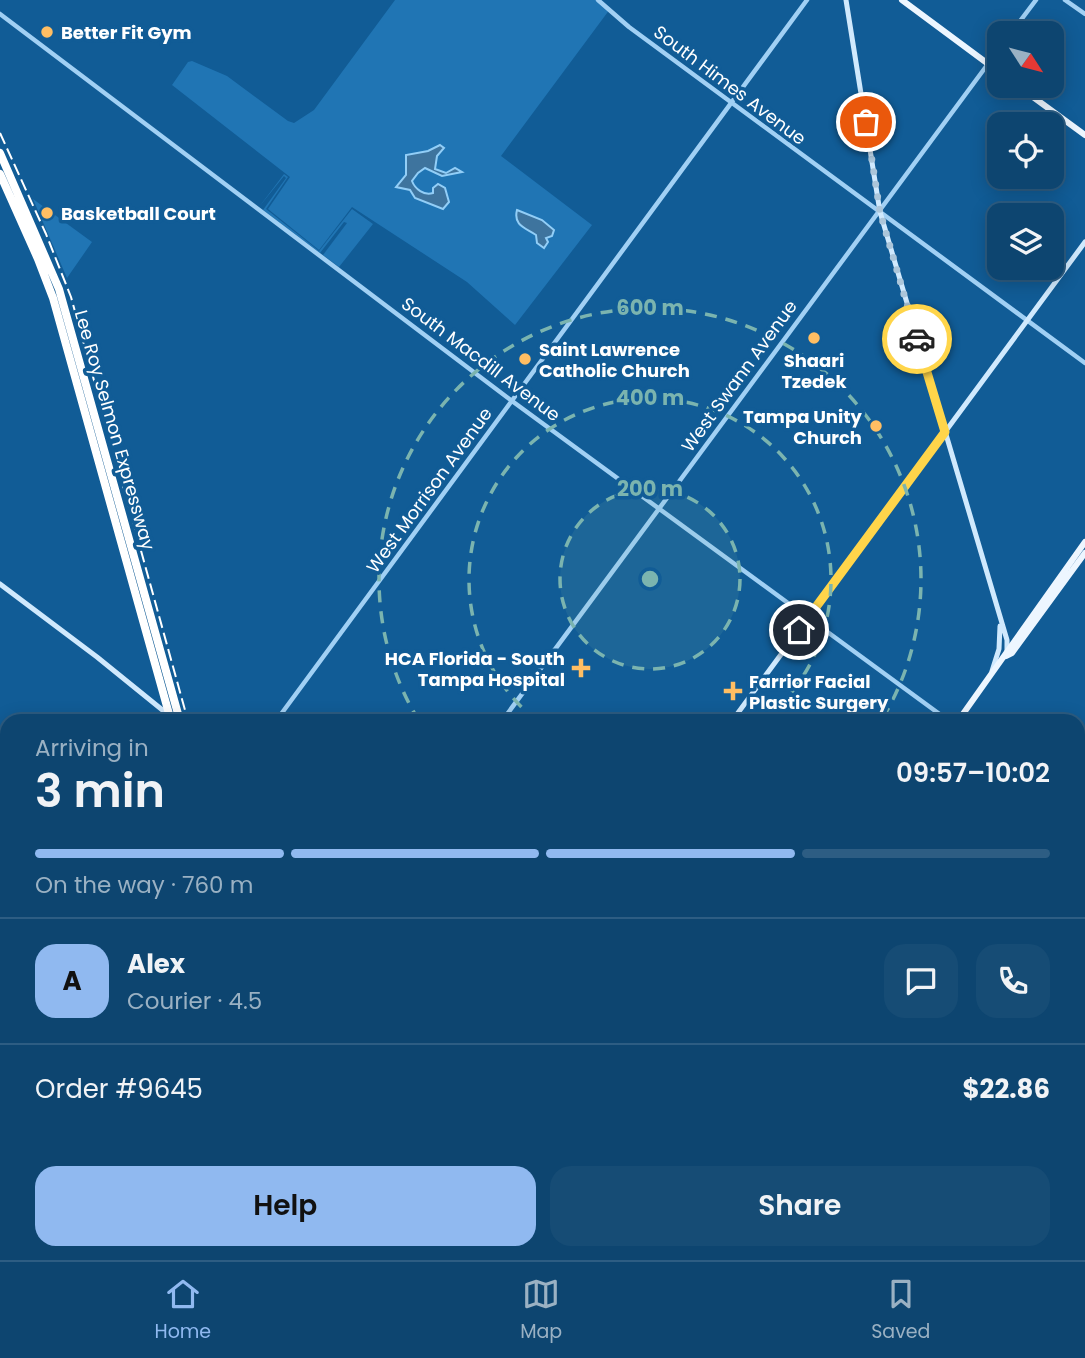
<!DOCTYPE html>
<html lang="en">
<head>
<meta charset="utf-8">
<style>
  :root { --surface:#0d4570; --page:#164c75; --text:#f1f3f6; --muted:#9ab1c3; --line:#2d5d83; --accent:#90b9f0 }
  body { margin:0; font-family:Poppins,sans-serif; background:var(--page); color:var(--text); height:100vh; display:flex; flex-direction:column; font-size:26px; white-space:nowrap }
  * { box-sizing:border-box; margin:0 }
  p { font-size:23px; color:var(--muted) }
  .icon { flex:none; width:38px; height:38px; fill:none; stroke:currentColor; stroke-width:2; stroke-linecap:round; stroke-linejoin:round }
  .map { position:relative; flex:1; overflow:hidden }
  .side { position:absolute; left:0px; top:714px; width:1085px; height:546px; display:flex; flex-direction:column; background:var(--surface); border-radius:21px 21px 0 0; box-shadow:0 4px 18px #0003,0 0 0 2px var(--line) }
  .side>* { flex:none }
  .needle { width:46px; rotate:126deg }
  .buttons { position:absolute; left:987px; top:21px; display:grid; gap:14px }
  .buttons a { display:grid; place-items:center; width:77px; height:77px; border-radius:14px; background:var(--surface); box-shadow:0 4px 18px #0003,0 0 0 2px var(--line); font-size:35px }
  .pin { position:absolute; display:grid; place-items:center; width:60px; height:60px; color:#fff; margin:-30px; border:4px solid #fff; border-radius:50%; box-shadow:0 2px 7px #0007 }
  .courier { position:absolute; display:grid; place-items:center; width:70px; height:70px; margin:-35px; border:5px solid #ffd54a; border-radius:50%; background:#fff; color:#222; box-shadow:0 2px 9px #0007 }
  .overview em { font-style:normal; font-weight:600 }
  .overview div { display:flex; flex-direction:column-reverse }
  .overview { display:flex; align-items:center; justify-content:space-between; height:119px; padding:0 35px }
  h1 { font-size:46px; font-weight:600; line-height:52px }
  .bar { display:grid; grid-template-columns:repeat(4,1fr); gap:10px 7px; align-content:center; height:84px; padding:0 35px }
  .bar i { height:9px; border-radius:5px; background:var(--line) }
  .bar .selected { background:var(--accent) }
  .bar p { grid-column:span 4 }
  .line { display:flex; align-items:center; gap:18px; padding:0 35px; border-top:2px solid var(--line) }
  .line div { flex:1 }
  .round { display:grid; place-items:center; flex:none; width:74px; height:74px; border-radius:21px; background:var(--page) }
  .action { display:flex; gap:14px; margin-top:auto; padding:14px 35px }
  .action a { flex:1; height:80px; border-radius:21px; background:var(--accent); color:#111; font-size:28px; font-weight:600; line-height:80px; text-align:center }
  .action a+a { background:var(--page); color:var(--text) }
  .tab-bar { display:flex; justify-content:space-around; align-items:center; height:98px; border-top:2px solid var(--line); background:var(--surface); font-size:19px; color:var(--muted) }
  .tab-bar a { display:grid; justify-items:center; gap:4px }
  .tab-bar .selected { color:var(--accent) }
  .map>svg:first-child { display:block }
  .green { fill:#2075b4 }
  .water { fill:#3e749e; stroke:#92cef7; stroke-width:2 }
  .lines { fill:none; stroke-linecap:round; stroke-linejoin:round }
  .tertiary { stroke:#a1d0f4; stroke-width:4.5 }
  .secondary { stroke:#d0e9fd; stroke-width:5 }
  .primary { stroke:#edf6ff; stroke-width:6 }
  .motorway { stroke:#fff; stroke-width:8 }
  .rail { stroke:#fff; stroke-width:2; stroke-dasharray:12 5; stroke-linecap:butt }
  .done { stroke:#acc6da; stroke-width:7; stroke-dasharray:0 12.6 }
  .route { stroke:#ffd54a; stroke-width:9 }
  .ring { fill:none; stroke:#7bb4af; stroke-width:3.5; stroke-dasharray:12 9 }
  .poi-dot { fill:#ffbe63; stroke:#115c96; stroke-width:2.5 }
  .labels { text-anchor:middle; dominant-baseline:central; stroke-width:7; stroke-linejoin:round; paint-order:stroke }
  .poi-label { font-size:18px; font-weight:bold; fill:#fff; stroke:#115c96; text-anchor:start }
  .street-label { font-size:18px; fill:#fff; stroke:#115c96 }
  .centre { fill:#7bb4af; stroke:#115c96; stroke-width:3.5 }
  .ring-label { font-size:21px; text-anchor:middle; font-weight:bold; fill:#7bb4af; stroke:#115c96; stroke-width:7; stroke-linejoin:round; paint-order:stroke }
</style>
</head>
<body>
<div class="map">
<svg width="1085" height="1260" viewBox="0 0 1085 1260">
  <rect width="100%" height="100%" fill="#115c96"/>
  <path class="green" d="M 395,0 L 598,0 L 610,9 L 501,156 L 592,225 L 515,325 L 467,282 L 352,207 L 319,250 L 268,209 L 290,177 L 172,85 L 188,62 L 192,61 L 227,76 L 288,121 L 294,123 L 314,110 Z
    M 284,174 L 288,177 L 266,209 L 319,251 L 352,209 L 373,224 L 339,267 L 323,255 L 347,223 L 344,222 L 320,253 L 263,210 L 286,178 L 284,176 L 259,207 Z
    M 33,199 L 92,242 L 67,278 Z"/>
  <path class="water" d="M 440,145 L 444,148 L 437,156 L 435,169 L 446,173 L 455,168 L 462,172 L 442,176 L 425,168 L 418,173 L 412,181 C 415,189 424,196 433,193 L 433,188 L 438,184 L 445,188 L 449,202 L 443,209 L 415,198 L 410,190 L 396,187 L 406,175 L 406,155 L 428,151 Z
    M 517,210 L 542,220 L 554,230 L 552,236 L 546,238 L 548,242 L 544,248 L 537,243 L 536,235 C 526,228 513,226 517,210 Z"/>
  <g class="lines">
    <path class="tertiary" d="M 598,0 L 629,27 L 1085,363
      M 1065,0 L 1085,14
      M 0,14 L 512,401 L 949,721
      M 1011,33 L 1036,0
      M 276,721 L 807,0
      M 502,721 L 999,49
      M 1078,815 L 1085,821
      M 0,935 L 7,939
      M 0,1160 L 7,1165
      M 1078,1178 L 1085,1168
      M 126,1253 L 135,1260
      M 104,1260 L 109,1253
      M 882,1260 L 888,1253
      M 1019,1260 L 1024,1253"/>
    <path class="secondary" d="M 846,0 L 880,212 L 1007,640 L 1007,651
      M 0,584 L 97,657 L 176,721
      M 992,671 L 999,649 L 1000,626
      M 732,721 L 1085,242
      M 902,1253 L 911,1260
      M 1058,1253 L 1067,1260
      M 384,1260 L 389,1253
      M 473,1260 L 478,1253"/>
    <path class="primary" d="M 902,0 L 999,72
      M 1018,86 L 1085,135
      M 1006,656 L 1012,653 L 1085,553
      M 958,721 L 1085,542
      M 562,1260 L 567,1253"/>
    <path class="motorway" d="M 0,153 L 59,289 L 180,721
      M 0,174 L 38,259 L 53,298 L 171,721
      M 332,1253 L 335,1260
      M 341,1253 L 343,1260"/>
    <path class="rail" d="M 0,133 L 46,234 L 71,297 L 188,721
      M 350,1253 L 352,1260"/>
  </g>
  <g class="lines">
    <path class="done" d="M 866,122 L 880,212 L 917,339"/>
    <path class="route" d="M 799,630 L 945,432 L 917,339"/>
  </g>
  <circle cx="650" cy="579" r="90" fill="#7bb4af" fill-opacity=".12"/>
  <g class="ring">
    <circle cx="650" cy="579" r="90"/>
    <path d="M537 721A181 181 0 1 1 763 721"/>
    <path d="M419 721A271 271 0 1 1 881 721"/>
  </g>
  <g class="poi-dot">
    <circle cx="47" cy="32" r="7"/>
    <circle cx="47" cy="213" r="7"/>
    <circle cx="814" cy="338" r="7"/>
    <circle cx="525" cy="359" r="7"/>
    <circle cx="876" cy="426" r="7"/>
    <path d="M577.5 657.5h7v7h7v7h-7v7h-7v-7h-7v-7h7z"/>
    <path d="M729.5 680.5h7v7h7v7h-7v7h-7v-7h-7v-7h7z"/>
  </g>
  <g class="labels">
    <g class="poi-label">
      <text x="61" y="32">Better Fit Gym</text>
      <text x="61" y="213">Basketball Court</text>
      <text x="539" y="349">Saint Lawrence<tspan x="539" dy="21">Catholic Church</tspan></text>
      <text x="814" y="360" text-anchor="middle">Shaari<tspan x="814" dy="21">Tzedek</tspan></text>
      <text x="862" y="416" text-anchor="end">Tampa Unity<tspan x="862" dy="21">Church</tspan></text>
      <text x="565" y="658" text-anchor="end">HCA Florida - South<tspan x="565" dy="21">Tampa Hospital</tspan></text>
      <text x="749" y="681">Farrior Facial<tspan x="749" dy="21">Plastic Surgery</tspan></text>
    </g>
    <g class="street-label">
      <text transform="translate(730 85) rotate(37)">South Himes Avenue</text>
      <text transform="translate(481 359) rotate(37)">South Macdill Avenue</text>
      <text transform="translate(739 376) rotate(-54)">West Swann Avenue</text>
      <text transform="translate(115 430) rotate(74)">Lee Roy Selmon Expressway</text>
      <text transform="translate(429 490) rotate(-54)">West Morrison Avenue</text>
    </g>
  </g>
  <circle cx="650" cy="579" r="10" class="centre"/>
  <g class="ring-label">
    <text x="650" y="315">600 m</text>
    <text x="650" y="405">400 m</text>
    <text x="650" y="496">200 m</text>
  </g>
</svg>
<div class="buttons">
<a><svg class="needle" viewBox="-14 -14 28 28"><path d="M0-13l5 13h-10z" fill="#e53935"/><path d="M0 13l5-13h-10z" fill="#9ab1c3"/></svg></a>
<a><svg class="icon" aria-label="locate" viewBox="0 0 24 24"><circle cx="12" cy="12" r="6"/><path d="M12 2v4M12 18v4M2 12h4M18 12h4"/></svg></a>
<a><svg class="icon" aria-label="layers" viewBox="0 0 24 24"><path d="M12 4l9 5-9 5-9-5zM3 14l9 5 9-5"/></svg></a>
</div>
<div class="pin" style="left:866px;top:122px;background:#ea580c"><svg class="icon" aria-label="bag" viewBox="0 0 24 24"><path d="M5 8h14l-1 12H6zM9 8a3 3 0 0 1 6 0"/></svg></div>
<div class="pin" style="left:799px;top:630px;background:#1f2937"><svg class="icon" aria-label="home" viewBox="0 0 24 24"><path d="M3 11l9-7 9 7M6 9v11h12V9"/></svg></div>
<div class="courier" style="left:917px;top:339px"><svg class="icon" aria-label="car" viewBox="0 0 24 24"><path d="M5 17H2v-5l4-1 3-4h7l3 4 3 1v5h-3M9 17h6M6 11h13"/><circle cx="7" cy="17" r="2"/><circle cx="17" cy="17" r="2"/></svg></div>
<section class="side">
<div class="overview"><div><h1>3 min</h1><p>Arriving in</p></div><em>09:57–10:02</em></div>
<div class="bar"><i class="selected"></i><i class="selected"></i><i class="selected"></i><i></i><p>On the way · 760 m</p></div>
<div class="line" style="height:126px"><b class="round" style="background:var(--accent);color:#111">A</b><div><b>Alex</b><p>Courier · 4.5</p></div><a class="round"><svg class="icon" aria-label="chat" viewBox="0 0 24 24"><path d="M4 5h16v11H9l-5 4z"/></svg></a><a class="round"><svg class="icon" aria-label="phone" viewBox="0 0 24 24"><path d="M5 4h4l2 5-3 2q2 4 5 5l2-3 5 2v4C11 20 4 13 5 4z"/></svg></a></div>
<div class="line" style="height:91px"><div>Order #9645</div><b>$22.86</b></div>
<div class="action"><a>Help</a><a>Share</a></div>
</section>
</div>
<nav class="tab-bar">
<a class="selected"><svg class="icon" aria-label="home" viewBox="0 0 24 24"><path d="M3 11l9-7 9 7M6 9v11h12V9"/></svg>Home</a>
<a><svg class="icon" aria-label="map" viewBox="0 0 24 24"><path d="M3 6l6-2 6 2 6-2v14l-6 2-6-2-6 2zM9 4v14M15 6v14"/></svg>Map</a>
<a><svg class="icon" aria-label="saved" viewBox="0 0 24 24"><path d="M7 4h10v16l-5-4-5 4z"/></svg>Saved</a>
</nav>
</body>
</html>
